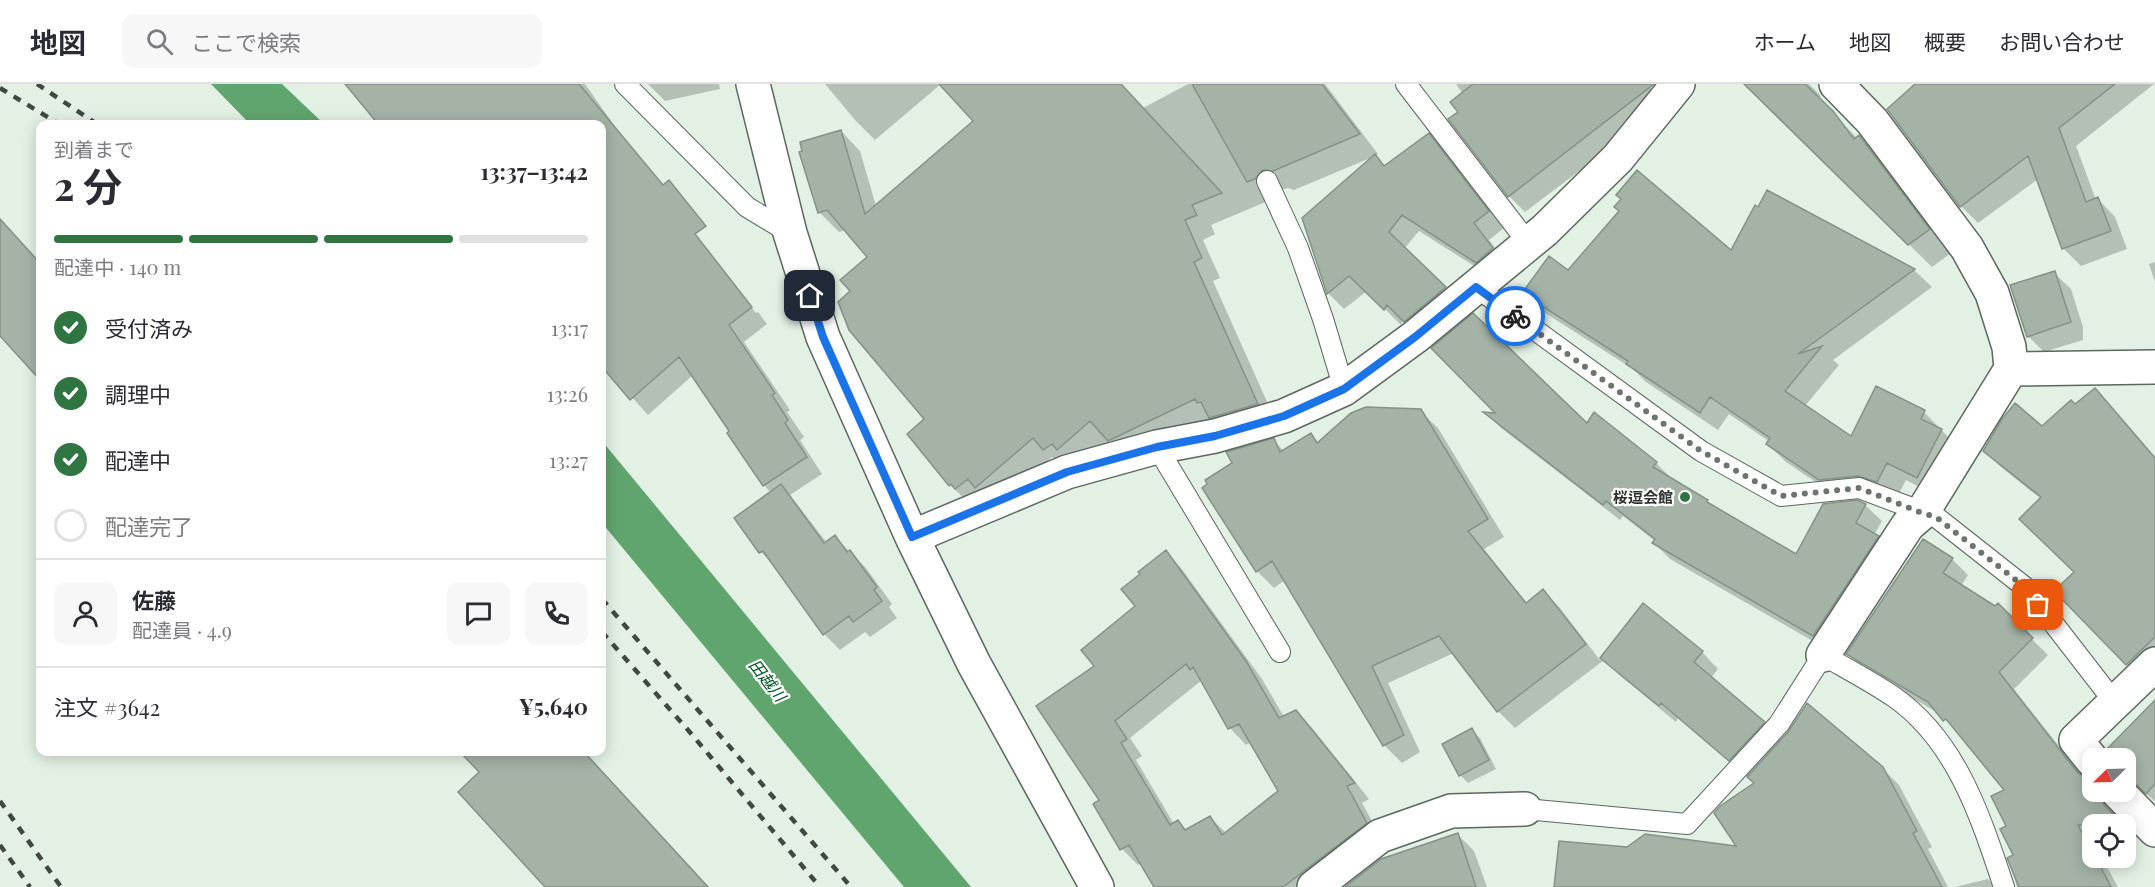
<!DOCTYPE html>
<html lang="ja">
<head>
<meta charset="utf-8">
<style>
  :root { --surface:#fff; --page:#f7f7f7; --text:#2b2b33; --muted:#7c7c81; --line:#e1e1e2; --accent:#2f7541 }
  body { margin:0; font-family:"Playfair Display","Noto Sans JP",serif; background:var(--page); color:var(--text); height:100vh; display:flex; flex-direction:column; font-size:22px; white-space:nowrap }
  * { box-sizing:border-box; margin:0 }
  p { font-size:20px; color:var(--muted) }
  .icon { flex:none; width:33px; height:33px; fill:none; stroke:currentColor; stroke-width:2; stroke-linecap:round; stroke-linejoin:round }
  .map { position:relative; flex:1; overflow:hidden }
  .drawer { position:absolute; left:36px; top:36px; width:570px; height:636px; display:flex; flex-direction:column; background:var(--surface); border-radius:12px; box-shadow:0 3px 15px #0003 }
  .drawer>* { flex:none }
  .needle { width:39px; rotate:247deg }
  .fabs { position:absolute; left:2082px; top:664px; display:grid; gap:12px }
  .fabs a { display:grid; place-items:center; width:54px; height:54px; border-radius:12px; background:var(--surface); box-shadow:0 3px 15px #0003; font-size:30px }
  .pin { position:absolute; display:grid; place-items:center; width:51px; height:51px; color:#fff; margin:-26px; border-radius:12px; box-shadow:0 3px 9px #0006 }
  .courier { position:absolute; display:grid; place-items:center; width:60px; height:60px; margin:-30px; border:4px solid #1a73e8; border-radius:50%; background:#fff; color:#222; box-shadow:0 2px 8px #0007 }
  .head em { font-style:normal; font-weight:700 }
  .head div { display:flex; flex-direction:column-reverse }
  .head { display:flex; align-items:center; justify-content:space-between; height:102px; padding:0 18px }
  h1 { font-size:39px; font-weight:700; line-height:45px }
  .bar { display:grid; grid-template-columns:repeat(4,1fr); gap:9px 6px; align-content:center; height:72px; padding:0 18px }
  .bar i { height:8px; border-radius:4px; background:var(--line) }
  .bar .current { background:var(--accent) }
  .bar p { grid-column:span 4 }
  .line { display:flex; align-items:center; gap:15px; padding:0 18px; border-top:2px solid var(--line) }
  .line div { flex:1 }
  .round { display:grid; place-items:center; flex:none; width:63px; height:63px; border-radius:12px; background:var(--page) }
  ol { padding:0 18px; list-style:none }
  li { display:flex; align-items:center; gap:18px; height:66px }
  li p { margin-inline-start:auto }
  li .icon { padding:6px; border-radius:50%; background:var(--accent); color:#fff; stroke-width:4 }
  li:last-child { color:var(--muted) }
  li i { width:33px; height:33px; border:3px solid var(--line); border-radius:50% }
  header { display:flex; align-items:center; gap:36px; box-sizing:border-box; height:84px; padding:0 30px; background:var(--surface); border-bottom:2px solid var(--line) }
  header strong { font-size:28px }
  nav { display:flex; gap:33px; margin-inline-start:auto; font-size:21px }
  .search { width:420px; height:54px; background:var(--page); display:flex; align-items:center; gap:15px; box-sizing:border-box; padding:0 21px; border-radius:12px; color:var(--muted); font-size:22px }
  .map>svg:first-child { display:block }
  .water { fill:#60a46e }
  .shadow { fill:#0003; fill-rule:evenodd }
  .building { fill:#a5b3a7; stroke:#849286; stroke-width:1.5; fill-rule:evenodd }
  .lines { fill:none; stroke-linecap:round; stroke-linejoin:round }
  .lane-casing { stroke:#5b685d; stroke-width:22 }
  .street-casing { stroke:#5b685d; stroke-width:36 }
  .secondary-casing { stroke:#5b685d; stroke-width:36 }
  .lane { stroke:#fff; stroke-width:20 }
  .street { stroke:#fff; stroke-width:33 }
  .secondary { stroke:#fff; stroke-width:33 }
  .rail { stroke:#414842; stroke-width:4.5; stroke-dasharray:8 8; stroke-linecap:butt }
  .done { stroke:#6c756d; stroke-width:6; stroke-dasharray:0 10.8 }
  .route { stroke:#1a73e8; stroke-width:8 }
  .poi-dot { fill:#2f7541; stroke:#fff; stroke-width:2 }
  .labels { text-anchor:middle; dominant-baseline:central; stroke-width:4.5; stroke-linejoin:round; paint-order:stroke }
  .poi-label { font-size:15px; font-weight:bold; fill:#2c322d; stroke:#fff; text-anchor:end }
  .water-label { font-size:16px; font-style:italic; fill:#005321; stroke:#fff }
</style>
</head>
<body>
<header>
<strong>地図</strong>
<div class="search"><svg class="icon" aria-label="search" viewBox="0 0 24 24"><circle cx="10" cy="10" r="6"/><path d="M15 15l6 6"/></svg>ここで検索</div>
<nav><a>ホーム</a><a>地図</a><a>概要</a><a>お問い合わせ</a></nav>
</header>
<div class="map">
<svg width="2155" height="803" viewBox="0 0 2155 803">
  <rect width="100%" height="100%" fill="#e2f1e4"/>
  <path class="water" d="M 211,0 L 282,0 L 324,40 L 250,40 Z
    M 602,357 L 971,803 L 904,803 L 602,439 Z"/>
  <path class="shadow" d="M 347,0 L 430,0 L 463,40 L 380,40 Z
    M 501,0 L 585,0 L 674,126 L 756,229 L 758,228 L 767,240 L 744,258 L 790,326 L 787,328 L 804,353 L 800,356 L 822,390 L 790,411 L 827,459 L 835,453 L 866,484 L 892,520 L 889,523 L 897,534 L 870,553 L 865,548 L 840,566 L 824,550 L 777,485 L 761,468 L 736,434 L 771,409 L 764,401 L 729,349 L 731,348 L 693,291 L 648,331 L 602,280 L 602,40 L 528,40 Z
    M 648,0 L 719,0 L 720,5 L 665,17 Z
    M 825,0 L 1121,0 L 1143,24 L 1188,0 L 1325,0 L 1378,70 L 1375,72 L 1386,83 L 1429,51 L 1445,68 L 1504,144 L 1489,156 L 1508,181 L 1493,194 L 1419,147 L 1404,165 L 1461,220 L 1421,253 L 1403,235 L 1401,241 L 1367,207 L 1344,225 L 1328,209 L 1375,72 L 1294,106 L 1288,104 L 1281,106 L 1275,114 L 1211,141 L 1215,150 L 1203,156 L 1220,194 L 1213,197 L 1277,340 L 1230,353 L 1213,335 L 1129,376 L 1110,356 L 1078,384 L 1064,385 L 1052,373 L 995,422 L 970,420 L 950,401 L 914,358 L 926,335 L 852,208 L 869,173 L 846,146 L 839,148 L 819,128 L 841,47 L 860,67 L 876,122 L 975,37 L 941,0 L 875,56 L 855,36 Z
    M 1456,0 L 1647,0 L 1665,22 L 1525,128 L 1509,112 L 1460,28 L 1463,10 Z
    M 1746,0 L 1809,0 L 1821,12 L 1819,15 L 1857,54 L 1859,53 L 1881,75 L 1951,169 L 1932,183 Z
    M 1917,0 L 2154,0 L 2076,62 L 2096,116 L 2098,115 L 2115,133 L 2127,165 L 2081,182 L 2064,165 L 2038,95 L 1978,139 L 1961,122 Z
    M 1767,108 L 1914,186 L 1932,203 L 1833,276 L 1839,281 L 1805,322 L 1851,354 L 1924,328 L 1959,364 L 1935,411 L 1906,396 L 1896,415 L 1877,410 L 1838,413 L 1786,378 L 1768,360 L 1770,358 L 1729,330 L 1718,346 L 1646,298 L 1633,285 L 1542,227 L 1524,209 L 1568,188 L 1731,168 Z
    M 0,136 L 40,178 L 40,294 L 0,250 Z
    M 2155,178 L 2155,198 L 2149,180 Z
    M 2054,189 L 2071,205 L 2083,243 L 2083,256 L 2044,268 L 2028,252 Z
    M 2017,319 L 2042,344 L 2122,336 L 2155,374 L 2155,585 L 2143,597 L 2056,507 L 2076,488 L 2041,415 L 2001,383 L 1984,367 L 2003,336 Z
    M 1420,327 L 1438,344 L 1504,453 L 1484,465 L 1527,520 L 1543,507 L 1560,524 L 1600,576 L 1644,521 L 1702,568 L 1718,585 L 1711,594 L 1764,639 L 1782,657 L 1882,684 L 1899,701 L 1932,763 L 1928,765 L 1948,803 L 1553,803 L 1627,765 L 1739,764 L 1756,700 L 1678,634 L 1676,638 L 1618,590 L 1604,576 L 1515,644 L 1498,627 L 1454,569 L 1388,599 L 1420,668 L 1402,679 L 1384,661 L 1285,496 L 1274,504 L 1257,487 L 1204,404 L 1273,356 L 1284,367 L 1311,351 L 1319,359 Z
    M 1487,330 L 1587,342 L 1656,379 L 1672,395 L 1707,417 L 1714,424 L 1797,472 L 1865,421 L 1882,437 L 1874,451 L 1894,469 L 1830,567 L 1670,475 L 1654,459 L 1655,457 L 1623,432 L 1620,436 L 1501,344 Z
    M 1165,468 L 1181,484 L 1262,595 L 1284,633 L 1296,627 L 1312,644 L 1369,715 L 1362,719 L 1382,755 L 1320,803 L 1156,803 L 1141,779 L 1138,781 L 1122,765 L 1101,717 L 1097,583 L 1137,522 ZM 1202,596 L 1230,644 L 1246,661 L 1251,658 L 1280,708 L 1226,749 L 1210,733 L 1187,747 L 1178,737 L 1174,740 L 1136,676 L 1142,672 L 1130,654 Z
    M 1952,475 L 1968,491 L 1961,502 L 1995,524 L 1998,521 L 2048,571 L 2014,605 L 2084,694 L 2092,696 L 2092,708 L 2125,708 L 2116,719 L 2115,729 L 2122,741 L 2092,741 L 2092,774 L 2102,774 L 2118,803 L 2017,803 L 2009,775 L 2014,772 L 2008,743 L 2006,707 L 1961,652 L 1940,630 L 1864,586 L 1848,570 Z
    M 2155,618 L 2155,717 L 2140,705 L 2129,706 L 2126,708 L 2126,675 L 2112,675 Z
    M 1472,646 L 1480,654 L 1496,685 L 1468,699 L 1460,691 Z
    M 462,668 L 585,668 L 709,803 L 547,803 L 481,689 Z
    M 2126,744 L 2136,756 L 2126,761 Z
    M 1458,751 L 1474,767 L 1487,803 L 1347,803 L 1385,773 Z
    M 1988,795 L 1995,803 L 1955,803 Z"/>
  <path class="building" d="M 345,0 L 579,0 L 663,101 L 669,96 L 706,142 L 695,150 L 752,223 L 729,241 L 775,309 L 772,311 L 788,336 L 785,339 L 807,373 L 763,402 L 727,349 L 729,347 L 679,273 L 630,316 L 602,283 L 602,40 L 378,40 Z
    M 939,0 L 1121,0 L 1222,109 L 1192,121 L 1197,131 L 1185,136 L 1202,174 L 1194,178 L 1258,320 L 1209,334 L 1201,318 L 1197,319 L 1195,315 L 1108,357 L 1090,337 L 1057,366 L 1052,360 L 1043,366 L 1033,354 L 975,404 L 968,395 L 955,405 L 951,400 L 949,402 L 907,350 L 924,335 L 849,246 L 838,218 L 850,207 L 840,196 L 867,173 L 827,126 L 818,129 L 799,68 L 802,67 L 800,58 L 841,46 L 865,130 L 973,37 Z
    M 1192,0 L 1322,0 L 1360,50 L 1273,87 L 1263,86 L 1255,95 L 1247,98 Z
    M 1473,0 L 1654,0 L 1508,113 L 1448,35 L 1458,28 L 1450,18 Z
    M 1744,0 L 1805,0 L 1833,27 L 1854,55 L 1859,51 L 1930,145 L 1908,161 Z
    M 1915,0 L 2115,0 L 2059,44 L 2086,118 L 2098,113 L 2111,147 L 2062,165 L 2028,72 L 1960,123 L 1887,25 Z
    M 1429,49 L 1489,127 L 1474,139 L 1493,164 L 1476,179 L 1402,131 L 1389,148 L 1446,203 L 1404,238 L 1387,221 L 1384,226 L 1349,192 L 1327,210 L 1302,134 L 1375,70 L 1384,82 Z
    M 1637,86 L 1731,166 L 1755,121 L 1758,123 L 1767,106 L 1915,185 L 1798,270 L 1822,262 L 1785,307 L 1851,352 L 1876,302 L 1925,326 L 1921,335 L 1942,345 L 1917,394 L 1887,379 L 1877,398 L 1858,392 L 1819,396 L 1766,360 L 1770,354 L 1710,313 L 1700,329 L 1626,280 L 1628,277 L 1522,209 L 1549,172 L 1568,186 L 1619,127 L 1614,123 L 1621,115 L 1616,111 Z
    M 0,135 L 40,179 L 40,296 L 0,252 Z
    M 2055,187 L 2071,238 L 2027,253 L 2010,201 Z
    M 1473,229 L 1587,339 L 1594,328 L 1657,378 L 1653,383 L 1708,416 L 1707,418 L 1796,470 L 1823,420 L 1857,416 L 1866,420 L 1856,439 L 1879,452 L 1813,552 L 1652,459 L 1655,455 L 1606,417 L 1603,421 L 1483,328 L 1495,329 L 1431,264 Z
    M 2095,304 L 2155,374 L 2155,553 L 2126,581 L 2054,507 L 2074,488 L 2019,435 L 2041,413 L 1983,367 L 2002,335 L 2015,319 L 2042,342 L 2071,316 L 2075,320 Z
    M 1366,323 L 1421,325 L 1488,435 L 1468,447 L 1526,519 L 1543,505 L 1586,560 L 1497,628 L 1439,552 L 1372,582 L 1404,651 L 1383,662 L 1272,477 L 1256,488 L 1202,404 L 1207,400 L 1205,396 L 1232,379 L 1226,368 L 1274,354 L 1280,368 L 1311,349 L 1317,359 L 1351,329 Z
    M 781,400 L 824,459 L 835,451 L 847,468 L 850,466 L 877,503 L 874,506 L 882,517 L 853,538 L 849,532 L 823,551 L 763,467 L 759,469 L 734,434 Z
    M 1923,455 L 1953,474 L 1943,489 L 1995,522 L 1998,519 L 2033,554 L 1999,588 L 2077,688 L 2085,693 L 2092,694 L 2092,708 L 2100,708 L 2104,721 L 2120,737 L 2115,741 L 2078,741 L 2092,768 L 2092,774 L 2096,774 L 2111,803 L 2019,803 L 2007,774 L 2013,771 L 2000,745 L 2006,742 L 1991,712 L 2004,706 L 1946,635 L 1943,637 L 1928,618 L 1846,570 Z
    M 1166,466 L 1246,577 L 1279,634 L 1296,626 L 1355,699 L 1347,702 L 1367,739 L 1283,803 L 1154,803 L 1129,761 L 1120,766 L 1093,720 L 1099,716 L 1036,622 L 1094,582 L 1081,566 L 1135,522 L 1121,505 L 1140,490 L 1138,488 ZM 1186,580 L 1190,586 L 1193,583 L 1228,645 L 1239,640 L 1278,707 L 1222,751 L 1210,732 L 1185,746 L 1178,736 L 1170,741 L 1121,659 L 1127,655 L 1115,637 Z
    M 1643,519 L 1703,567 L 1694,578 L 1765,638 L 1729,677 L 1661,619 L 1659,622 L 1600,574 Z
    M 2155,616 L 2155,700 L 2146,710 L 2126,691 L 2126,675 L 2110,675 L 2107,665 Z
    M 1807,619 L 1883,683 L 1917,747 L 1913,749 L 1942,803 L 1554,803 L 1559,757 L 1627,763 L 1645,750 L 1736,762 L 1714,729 L 1720,722 L 1754,699 L 1747,693 L 1788,648 Z
    M 1472,644 L 1489,676 L 1459,692 L 1442,660 Z
    M 460,668 L 584,668 L 708,803 L 545,803 L 458,708 L 479,688 Z
    M 1458,749 L 1476,803 L 1345,803 L 1381,775 Z"/>
  <g class="lines">
    <defs>
      <path id="lane" d="M 625,0 L 747,123 L 790,149
        M 1406,0 L 1529,160
        M 1267,97 L 1298,164 L 1323,235 L 1344,305
        M 1476,203 L 1701,367 L 1781,412 L 1859,404 L 1936,433 L 2026,504 L 2115,619
        M 1157,363 L 1280,568
        M 1525,725 L 1687,740 L 1779,640 L 1823,571 C 1847,585 1872,598 1894,613 C 1957,657 1981,734 2004,803"/>
      <path id="street" d="M 2011,285 L 2155,283
        M 1823,571 L 1908,441 L 1922,429 L 2011,285 L 2009,263 L 1992,209 L 1967,164 L 1872,37 L 1836,0
        M 2092,676 L 2076,656 L 2155,580
        M 2118,708 L 2155,746
        M 1314,803 L 1380,752 L 1451,727 L 1525,725"/>
      <path id="secondary" d="M 753,0 L 790,149 L 823,253 L 912,453 L 974,580 L 1097,803
        M 912,453 L 1067,388 L 1157,363 L 1215,352 L 1284,332 L 1344,305 L 1415,253 L 1545,146 L 1618,74 L 1678,0"/>
    </defs>
    <use href="#lane" class="lane-casing"/>
    <use href="#street" class="street-casing"/>
    <use href="#secondary" class="secondary-casing"/>
    <use href="#lane" class="lane"/>
    <use href="#street" class="street"/>
    <use href="#secondary" class="secondary"/>
    <path class="rail" d="M 37,0 L 97,40
      M 0,4 L 59,40
      M 602,515 L 851,803
      M 602,548 L 688,646 L 820,803
      M 0,717 L 61,803
      M 0,761 L 30,803"/>
  </g>
  <g class="lines">
    <path class="done" d="M 1515,232 L 1701,367 L 1781,412 L 1859,404 L 1922,429 L 1936,433 L 2026,504 L 2038,521"/>
    <path class="route" d="M 810,212 L 823,253 L 912,453 L 1067,388 L 1157,363 L 1215,352 L 1284,332 L 1344,305 L 1415,253 L 1476,203 L 1515,232"/>
  </g>
  <circle class="poi-dot" cx="1685" cy="413" r="6"/>
  <g class="labels">
    <g class="poi-label">
      <text x="1673" y="413">桜逗会館</text>
    </g>
    <g class="water-label">
      <text transform="translate(768 596) rotate(52)">田越川</text>
    </g>
  </g>
</svg>
<div class="fabs">
<a><svg class="needle" viewBox="-14 -14 28 28"><path d="M0-13l5 13h-10z" fill="#e53935"/><path d="M0 13l5-13h-10z" fill="#7c7c81"/></svg></a>
<a><svg class="icon" aria-label="locate" viewBox="0 0 24 24"><circle cx="12" cy="12" r="6"/><path d="M12 2v4M12 18v4M2 12h4M18 12h4"/></svg></a>
</div>
<div class="pin" style="left:2038px;top:521px;background:#ea580c"><svg class="icon" aria-label="bag" viewBox="0 0 24 24"><path d="M5 8h14l-1 12H6zM9 8a3 3 0 0 1 6 0"/></svg></div>
<div class="pin" style="left:810px;top:212px;background:#1f2937"><svg class="icon" aria-label="home" viewBox="0 0 24 24"><path d="M3 11l9-7 9 7M6 9v11h12V9"/></svg></div>
<div class="courier" style="left:1515px;top:232px"><svg class="icon" aria-label="bike" viewBox="0 0 24 24"><circle cx="6" cy="16" r="4"/><circle cx="18" cy="16" r="4"/><path d="M6 16l4-8h5l3 8M10 8l3 8H6M13 5h3"/></svg></div>
<section class="drawer">
<div class="head"><div><h1>2 分</h1><p>到着まで</p></div><em>13:37–13:42</em></div>
<div class="bar"><i class="current"></i><i class="current"></i><i class="current"></i><i></i><p>配達中 · 140 m</p></div>
<ol>
<li><svg class="icon" aria-label="check" viewBox="0 0 24 24"><path d="M5 12l5 5 9-10"/></svg>受付済み<p>13:17</p></li>
<li><svg class="icon" aria-label="check" viewBox="0 0 24 24"><path d="M5 12l5 5 9-10"/></svg>調理中<p>13:26</p></li>
<li><svg class="icon" aria-label="check" viewBox="0 0 24 24"><path d="M5 12l5 5 9-10"/></svg>配達中<p>13:27</p></li>
<li><i></i>配達完了</li>
</ol>
<div class="line" style="height:108px"><a class="round"><svg class="icon" aria-label="person" viewBox="0 0 24 24"><circle cx="12" cy="8" r="4"/><path d="M4 21q1-7 8-7t8 7"/></svg></a><div><b>佐藤</b><p>配達員 · 4.9</p></div><a class="round"><svg class="icon" aria-label="chat" viewBox="0 0 24 24"><path d="M4 5h16v11H9l-5 4z"/></svg></a><a class="round"><svg class="icon" aria-label="phone" viewBox="0 0 24 24"><path d="M5 4h4l2 5-3 2q2 4 5 5l2-3 5 2v4C11 20 4 13 5 4z"/></svg></a></div>
<div class="line" style="height:78px"><div>注文 #3642</div><b>¥5,640</b></div>
</section>
</div>
</body>
</html>
